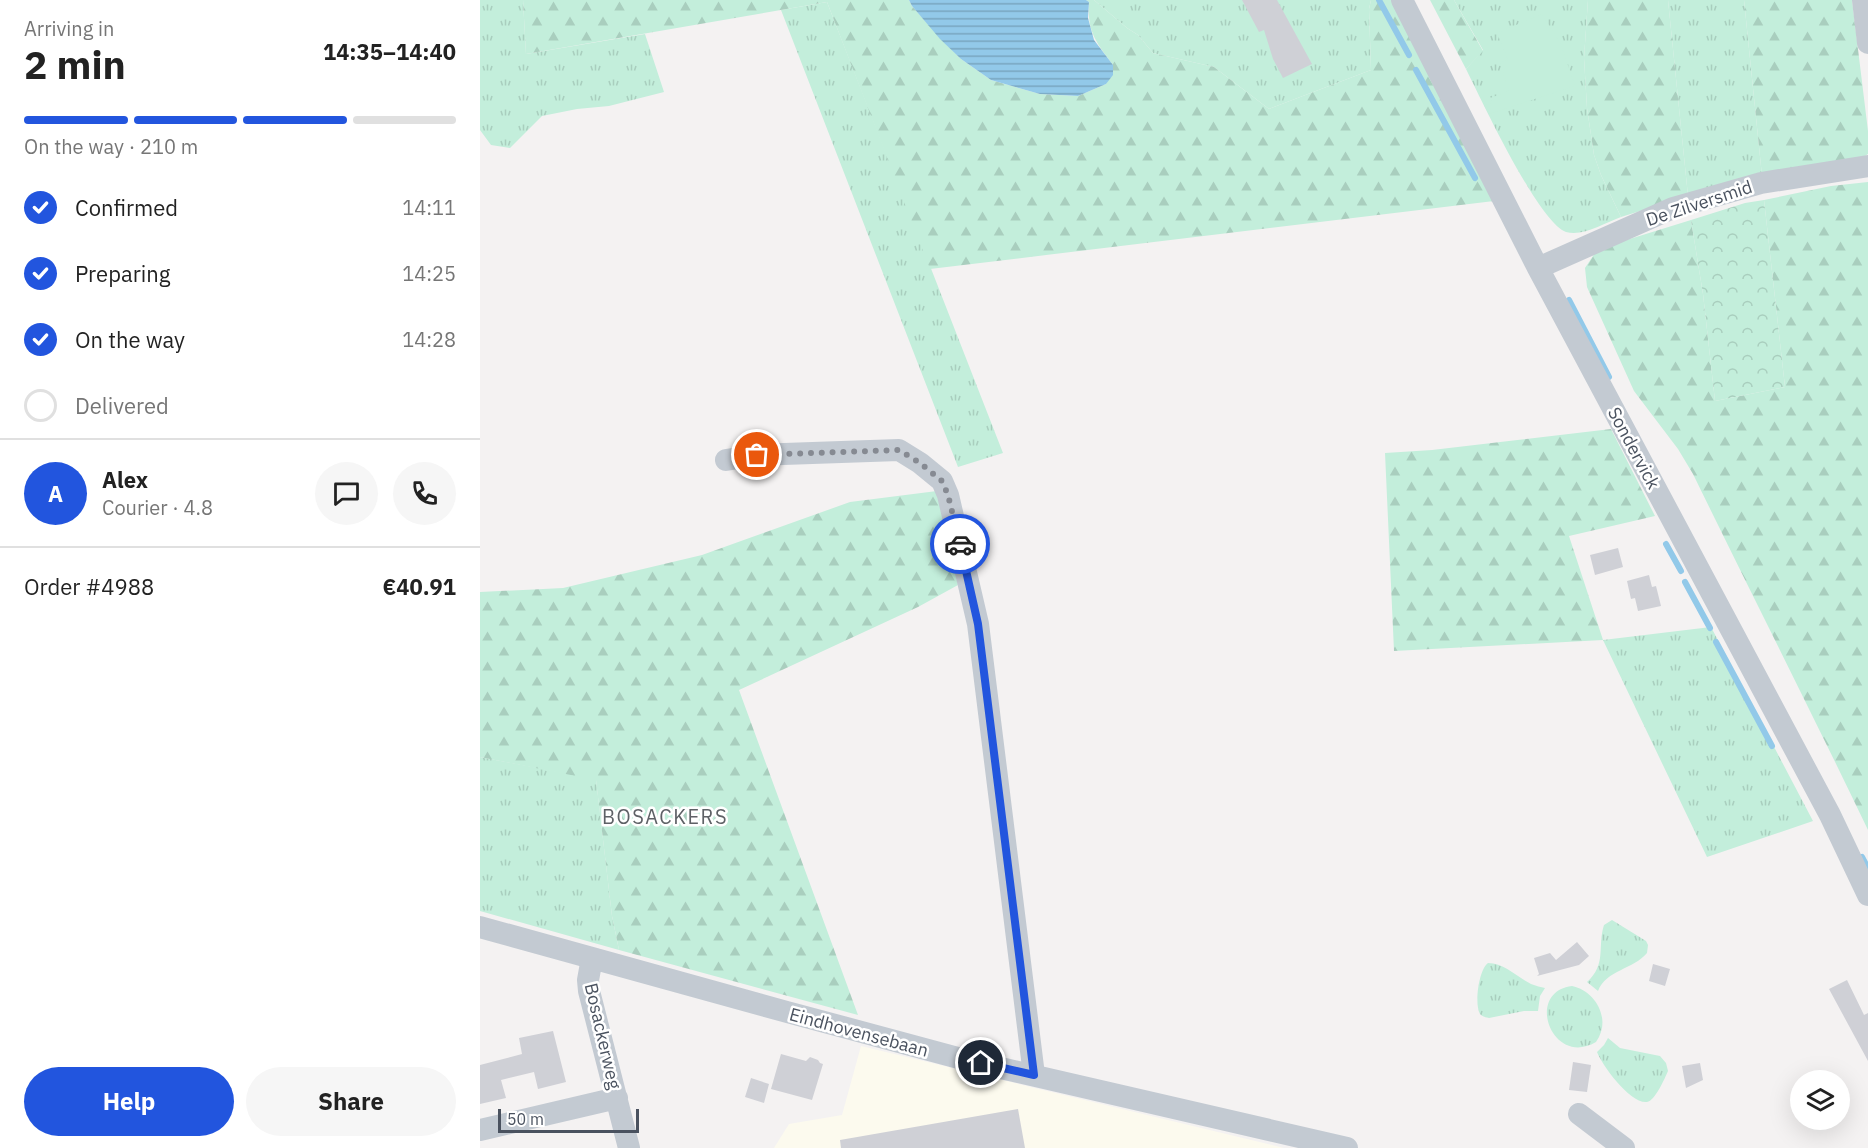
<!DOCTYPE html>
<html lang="en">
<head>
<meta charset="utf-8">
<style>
  :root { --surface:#fff; --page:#f6f6f6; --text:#222; --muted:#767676; --line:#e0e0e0; --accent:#2255de }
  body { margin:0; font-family:"IBM Plex Sans",sans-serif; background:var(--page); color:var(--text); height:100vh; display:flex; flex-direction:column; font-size:22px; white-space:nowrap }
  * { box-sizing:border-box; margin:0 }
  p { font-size:20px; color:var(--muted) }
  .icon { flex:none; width:33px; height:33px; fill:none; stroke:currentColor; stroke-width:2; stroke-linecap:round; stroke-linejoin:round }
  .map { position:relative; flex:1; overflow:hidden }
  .sheet { display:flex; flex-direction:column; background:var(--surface); width:480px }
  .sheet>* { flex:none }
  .tools { position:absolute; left:1310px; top:1070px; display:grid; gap:12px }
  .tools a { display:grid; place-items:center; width:60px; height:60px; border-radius:50%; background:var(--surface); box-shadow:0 6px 24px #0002; font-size:30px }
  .scale { position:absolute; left:18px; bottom:15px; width:141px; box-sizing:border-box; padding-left:6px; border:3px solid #4a525f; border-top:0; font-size:16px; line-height:21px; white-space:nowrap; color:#4a525f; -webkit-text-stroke:4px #fff; paint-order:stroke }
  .pin { position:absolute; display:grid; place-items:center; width:51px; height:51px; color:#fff; margin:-26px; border:3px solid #fff; border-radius:50%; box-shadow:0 2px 6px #0007 }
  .courier { position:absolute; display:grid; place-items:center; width:60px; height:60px; margin:-30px; border:4px solid #2255de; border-radius:50%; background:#fff; color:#222; box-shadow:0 2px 8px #0007 }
  .summary em { font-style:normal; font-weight:700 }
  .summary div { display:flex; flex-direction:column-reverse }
  .summary { display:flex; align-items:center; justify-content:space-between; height:102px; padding:0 24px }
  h1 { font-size:39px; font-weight:700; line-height:45px }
  .bar { display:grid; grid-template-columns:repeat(4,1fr); gap:9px 6px; align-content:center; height:72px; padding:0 24px }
  .bar i { height:8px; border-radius:4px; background:var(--line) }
  .bar .selected { background:var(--accent) }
  .bar p { grid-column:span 4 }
  .line { display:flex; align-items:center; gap:15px; padding:0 24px; border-top:2px solid var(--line) }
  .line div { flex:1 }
  .round { display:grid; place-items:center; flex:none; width:63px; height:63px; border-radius:32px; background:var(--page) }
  ol { padding:0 24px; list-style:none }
  li { display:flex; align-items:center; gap:18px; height:66px }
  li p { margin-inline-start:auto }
  li .icon { padding:6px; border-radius:50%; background:var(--accent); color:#fff; stroke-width:4 }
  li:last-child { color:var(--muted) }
  li i { width:33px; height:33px; border:3px solid var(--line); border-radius:50% }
  .primary-button { display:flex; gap:12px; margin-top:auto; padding:12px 24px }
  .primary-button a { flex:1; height:69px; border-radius:36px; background:var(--accent); color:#fff; font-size:24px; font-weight:700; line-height:69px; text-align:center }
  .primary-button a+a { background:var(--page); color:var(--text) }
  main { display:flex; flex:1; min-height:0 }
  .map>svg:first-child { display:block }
  .commercial { fill:#fcfaee }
  .grass { fill:url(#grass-tufts) }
  .forest { fill:url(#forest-firs) }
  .park { fill:url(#park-crowns) }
  .pitch { fill:#c3eedb }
  .water { fill:url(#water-rules) }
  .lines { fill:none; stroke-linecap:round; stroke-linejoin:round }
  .stream { stroke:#92c9e9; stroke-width:6 }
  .building { fill:#cfd0d6 }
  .minor { stroke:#c3cad2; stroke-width:22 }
  .done { stroke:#868a92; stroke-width:6; stroke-dasharray:0 10.8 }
  .route { stroke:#2255de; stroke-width:8 }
  .labels { text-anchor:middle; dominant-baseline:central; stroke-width:5; stroke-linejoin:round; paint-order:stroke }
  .street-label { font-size:18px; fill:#4a525f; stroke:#fff }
  .neighbourhood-label { font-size:20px; letter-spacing:1.5px; fill:#5e6166; stroke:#fff }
</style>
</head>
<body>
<main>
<section class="sheet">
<div class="summary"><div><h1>2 min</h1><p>Arriving in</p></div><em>14:35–14:40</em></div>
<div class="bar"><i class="selected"></i><i class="selected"></i><i class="selected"></i><i></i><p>On the way · 210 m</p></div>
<ol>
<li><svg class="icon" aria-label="check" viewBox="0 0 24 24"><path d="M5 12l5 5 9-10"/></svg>Confirmed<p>14:11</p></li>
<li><svg class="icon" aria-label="check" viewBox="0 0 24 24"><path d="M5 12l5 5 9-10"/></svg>Preparing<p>14:25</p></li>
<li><svg class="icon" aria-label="check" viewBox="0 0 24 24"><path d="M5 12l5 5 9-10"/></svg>On the way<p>14:28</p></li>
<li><i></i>Delivered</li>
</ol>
<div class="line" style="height:108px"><b class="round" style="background:var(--accent);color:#fff">A</b><div><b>Alex</b><p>Courier · 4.8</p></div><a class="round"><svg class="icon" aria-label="chat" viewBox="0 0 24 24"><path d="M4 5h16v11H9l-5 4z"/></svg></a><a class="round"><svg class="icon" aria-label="phone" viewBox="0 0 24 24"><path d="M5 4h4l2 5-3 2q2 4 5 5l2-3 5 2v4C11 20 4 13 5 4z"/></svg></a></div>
<div class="line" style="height:78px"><div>Order #4988</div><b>€40.91</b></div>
<div class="primary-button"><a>Help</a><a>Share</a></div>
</section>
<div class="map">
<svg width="1388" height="1148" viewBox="0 0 1388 1148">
  <defs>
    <pattern id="grass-tufts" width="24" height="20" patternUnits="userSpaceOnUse" patternTransform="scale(1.5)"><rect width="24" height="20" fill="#c3eedb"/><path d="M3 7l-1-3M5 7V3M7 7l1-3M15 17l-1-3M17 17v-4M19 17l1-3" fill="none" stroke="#a9cebe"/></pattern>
    <pattern id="forest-firs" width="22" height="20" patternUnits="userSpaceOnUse" patternTransform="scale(1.5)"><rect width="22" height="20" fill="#c3eedb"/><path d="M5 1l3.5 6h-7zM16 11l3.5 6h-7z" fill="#a9cebe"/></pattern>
    <pattern id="park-crowns" width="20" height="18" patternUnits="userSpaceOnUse" patternTransform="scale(1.5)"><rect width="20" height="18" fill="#c3eedb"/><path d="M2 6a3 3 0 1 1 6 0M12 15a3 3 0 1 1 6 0" fill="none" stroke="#a9cebe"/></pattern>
    <pattern id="water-rules" width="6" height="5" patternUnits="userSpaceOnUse" patternTransform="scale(1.5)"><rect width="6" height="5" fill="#92c9e9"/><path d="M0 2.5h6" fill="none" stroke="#79a6c0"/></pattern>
  </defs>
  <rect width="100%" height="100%" fill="#f4f2f2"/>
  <path class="commercial" d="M 381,1046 L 804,1148 L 294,1148 L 309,1124 L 362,1115 Z"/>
  <path class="grass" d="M 0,0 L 43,0 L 46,54 L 165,34 L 184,92 L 129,106 L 97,109 L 62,116 L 30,148 L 11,145 L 0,130 Z
    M 614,0 L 891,0 L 889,9 L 891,70 L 789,109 L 734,67 L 673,53 L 658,35 L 647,28 Z
    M 974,0 L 1108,0 L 1104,58 L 1107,108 L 1114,155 L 1121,175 L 1141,217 C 1124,223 1103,237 1086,232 C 1058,222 1001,99 986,69 L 1003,50 Z
    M 1188,0 L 1264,0 L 1282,176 L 1208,196 Z
    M 347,2 L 523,453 L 478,467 L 301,10 Z
    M 1231,627 L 1333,821 L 1227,857 L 1123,640 Z
    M 0,757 L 116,779 L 132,916 L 139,950 L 0,911 Z
    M 1132,920 L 1166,941 L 1168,945 L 1167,953 C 1154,969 1126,970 1118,991 L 1107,982 C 1127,964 1117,947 1124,925 Z
    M 1008,963 C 1024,963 1037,977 1051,984 C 1056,986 1061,987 1065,988 L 1060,996 L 1058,1011 L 1044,1011 L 1009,1018 C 1005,1017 1003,1017 1000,1014 C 994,1004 999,969 1008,963 Z
    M 1092,986 C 1116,991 1132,1020 1116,1042 C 1072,1068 1044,992 1092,986 Z
    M 1128,1038 L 1140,1048 L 1180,1056 L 1186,1063 L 1188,1071 C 1185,1078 1175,1101 1167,1102 C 1150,1104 1122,1065 1117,1052 L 1124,1045 Z"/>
  <path class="forest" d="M 43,0 L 429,0 L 432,6 L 461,39 L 481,59 L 511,80 L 560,94 L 598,96 L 626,84 L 633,65 C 616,42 607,32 609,2 L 606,0 L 614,0 L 647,28 L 658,35 L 673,53 L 734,67 L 789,109 L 891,70 L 889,9 L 891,0 L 912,0 L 1014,201 L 450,269 L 347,2 L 46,54 Z
    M 950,0 L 974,0 L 1003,51 L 986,69 Z
    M 1108,0 L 1188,0 L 1208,196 L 1141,217 L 1121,175 L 1114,155 L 1107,108 L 1104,58 Z
    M 1264,0 L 1372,0 L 1388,131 L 1388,154 L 1379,160 L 1282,176 Z
    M 1388,182 L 1388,830 C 1331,711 1271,593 1213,474 L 1198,449 L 1154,391 L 1107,287 L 1105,268 L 1115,253 L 1140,242 L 1211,220 L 1223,294 L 1235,401 L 1305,387 L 1284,200 L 1351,186 Z
    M 1131,429 L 1175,516 L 1089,536 L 1123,640 L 914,651 L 905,453 L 952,450 Z
    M 457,491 L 478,585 L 438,607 L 259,690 L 378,1015 L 139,950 L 132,916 L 116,780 L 0,757 L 0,592 L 83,588 L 222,555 L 370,502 Z"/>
  <path class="park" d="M 1284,200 L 1305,387 L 1235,401 L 1223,294 L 1211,220 L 1265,203 Z"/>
  <path class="pitch" d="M 1062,14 L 1081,45 L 1095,86 L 1009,114 L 1004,105 L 1012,103 L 1010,98 L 1029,91 L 1020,63 L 1028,60 L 1017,33 Z"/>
  <path class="water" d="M 429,0 L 606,0 L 609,2 L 608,18 L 614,40 L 633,65 L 633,75 L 626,84 L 598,96 L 560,94 L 511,80 L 481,59 L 460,39 L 432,6 Z"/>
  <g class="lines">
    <path class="stream" d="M 899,0 L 929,55
      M 936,70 L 995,178
      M 1089,300 L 1129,377
      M 1186,544 L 1201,571
      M 1205,582 L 1230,628
      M 1236,642 L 1292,746
      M 1382,857 L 1388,868"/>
  </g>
  <path class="building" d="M 762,0 L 797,0 L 832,64 L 803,78 L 793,59 L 784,30 L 779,32 Z
    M 1138,548 L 1143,567 L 1115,575 L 1110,555 Z
    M 1169,575 L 1172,587 L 1176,586 L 1181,606 L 1158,611 L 1155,598 L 1151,599 L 1147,581 Z
    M 1097,942 L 1109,956 L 1099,965 L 1057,976 L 1059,974 L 1054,958 L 1070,953 L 1076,960 Z
    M 1173,964 L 1190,969 L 1185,986 L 1169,981 Z
    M 1367,980 L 1384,1015 L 1388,1013 L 1388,1061 L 1349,989 Z
    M 73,1031 L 86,1082 L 58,1089 L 54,1072 L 21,1080 L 26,1098 L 0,1104 L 0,1065 L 42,1054 L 39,1038 Z
    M 301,1054 L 326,1061 L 330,1057 L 338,1060 L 340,1063 L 343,1064 L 332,1100 L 291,1089 Z
    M 1093,1062 L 1111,1065 L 1107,1092 L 1089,1090 Z
    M 1220,1063 L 1223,1080 L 1206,1088 L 1202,1066 Z
    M 271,1078 L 289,1084 L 284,1103 L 265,1097 Z
    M 538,1109 L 545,1148 L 361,1148 L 360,1140 Z"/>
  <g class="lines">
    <path class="minor" d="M 922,0 L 1058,268 L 1350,815 L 1388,895
      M 1383,0 L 1388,43
      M 1058,268 L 1193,208 L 1281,183 L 1388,166
      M 246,460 L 277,455 L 419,450 L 440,463 L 462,481 L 468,495 L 498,624 L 554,1075
      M 0,927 L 307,1012 L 482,1059 L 867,1148
      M 112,958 L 108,980 L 109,991 L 149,1148
      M 1099,1114 L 1144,1148
      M 0,1130 L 137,1098"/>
  </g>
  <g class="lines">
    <path class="done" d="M 277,455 L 419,450 L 440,463 L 462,481 L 468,495 L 480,544"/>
    <path class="route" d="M 480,544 L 498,624 L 554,1075 L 501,1063"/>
  </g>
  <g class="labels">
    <g class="street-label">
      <text transform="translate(1219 203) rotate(-18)">De Zilversmid</text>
      <text transform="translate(1154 448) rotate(62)">Sondervick</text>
      <text transform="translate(379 1032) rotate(15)">Eindhovensebaan</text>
      <text transform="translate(123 1036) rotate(77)">Bosackerweg</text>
    </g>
    <g class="neighbourhood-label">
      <text x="185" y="816">BOSACKERS</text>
    </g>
  </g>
</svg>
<div class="tools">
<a><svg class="icon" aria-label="layers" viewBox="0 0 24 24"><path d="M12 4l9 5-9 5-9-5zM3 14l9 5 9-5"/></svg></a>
</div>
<div class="scale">50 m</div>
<div class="pin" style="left:277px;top:455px;background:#ea580c"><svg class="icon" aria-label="bag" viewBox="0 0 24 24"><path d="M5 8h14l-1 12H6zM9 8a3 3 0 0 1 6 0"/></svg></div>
<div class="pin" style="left:501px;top:1063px;background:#1f2937"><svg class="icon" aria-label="home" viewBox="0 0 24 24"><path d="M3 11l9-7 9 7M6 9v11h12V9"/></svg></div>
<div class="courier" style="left:480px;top:544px"><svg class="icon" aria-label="car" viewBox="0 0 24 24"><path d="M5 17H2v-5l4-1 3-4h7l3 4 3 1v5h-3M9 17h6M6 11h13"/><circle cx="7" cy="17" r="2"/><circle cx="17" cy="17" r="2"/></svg></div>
</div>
</main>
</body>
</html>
